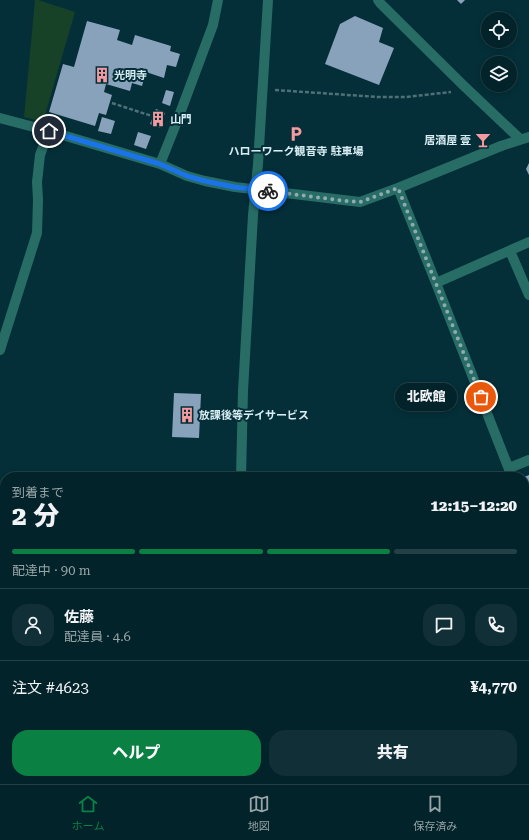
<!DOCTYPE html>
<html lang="ja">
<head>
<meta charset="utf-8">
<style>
  :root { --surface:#03232a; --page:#112f36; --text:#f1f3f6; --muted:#97a4a8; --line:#244047; --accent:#0b8043 }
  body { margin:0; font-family:"Roboto Serif","Noto Sans JP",serif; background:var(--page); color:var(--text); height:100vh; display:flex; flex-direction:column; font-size:15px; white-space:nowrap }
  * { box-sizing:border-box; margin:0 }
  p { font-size:13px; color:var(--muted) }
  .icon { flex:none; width:22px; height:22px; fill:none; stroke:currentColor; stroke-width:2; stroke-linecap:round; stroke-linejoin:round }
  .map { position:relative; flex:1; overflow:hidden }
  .panel { position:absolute; left:0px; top:472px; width:529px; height:312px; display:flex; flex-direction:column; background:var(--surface); border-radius:16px 16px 0 0; box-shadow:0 2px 6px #0003,0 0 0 1px var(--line) }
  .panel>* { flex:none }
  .buttons { position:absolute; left:481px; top:12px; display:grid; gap:8px }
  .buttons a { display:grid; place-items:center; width:36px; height:36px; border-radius:50%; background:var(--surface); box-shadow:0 2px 6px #0003,0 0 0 1px var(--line); font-size:20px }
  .pin { position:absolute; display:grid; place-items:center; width:34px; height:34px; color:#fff; margin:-17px; border:2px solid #fff; border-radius:50%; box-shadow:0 1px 4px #0007 }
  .courier { position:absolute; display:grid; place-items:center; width:40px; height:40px; margin:-20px; border:3px solid #1a73e8; border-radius:50%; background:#fff; color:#222; box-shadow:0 1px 5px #0007 }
  .bubble { position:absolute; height:28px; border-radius:14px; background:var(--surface); box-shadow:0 2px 6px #0003,0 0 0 1px var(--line); font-size:13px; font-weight:800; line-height:28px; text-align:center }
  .headline em { font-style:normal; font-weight:800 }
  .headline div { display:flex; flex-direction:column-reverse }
  .headline { display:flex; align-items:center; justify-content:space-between; height:68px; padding:0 12px }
  h1 { font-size:26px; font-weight:800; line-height:30px }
  .bar { display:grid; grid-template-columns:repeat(4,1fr); gap:6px 4px; align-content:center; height:48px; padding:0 12px }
  .bar i { height:5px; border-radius:3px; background:var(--line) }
  .bar .selected { background:var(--accent) }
  .bar p { grid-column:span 4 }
  .line { display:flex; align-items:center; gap:10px; padding:0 12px; border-top:1px solid var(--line) }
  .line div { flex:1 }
  .round { display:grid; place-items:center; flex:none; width:42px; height:42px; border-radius:16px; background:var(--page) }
  .cta { display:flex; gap:8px; margin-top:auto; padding:8px 12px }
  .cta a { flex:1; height:46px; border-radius:16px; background:var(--accent); color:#fff; font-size:16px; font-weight:800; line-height:46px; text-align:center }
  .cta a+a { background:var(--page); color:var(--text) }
  .tabs { display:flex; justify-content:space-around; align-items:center; height:56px; border-top:1px solid var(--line); background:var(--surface); font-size:11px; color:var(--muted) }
  .tabs a { display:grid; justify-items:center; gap:2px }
  .tabs .selected { color:var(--accent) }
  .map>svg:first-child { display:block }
  .green { fill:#174227 }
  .building { fill:#89a2bc }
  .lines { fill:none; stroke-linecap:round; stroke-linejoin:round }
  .path { stroke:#4e7179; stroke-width:2.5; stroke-dasharray:4 2; stroke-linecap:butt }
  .minor { stroke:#276d66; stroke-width:10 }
  .tertiary { stroke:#276d66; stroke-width:10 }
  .done { stroke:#8eaab2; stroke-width:4; stroke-dasharray:0 7.2 }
  .route { stroke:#1a73e8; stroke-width:5 }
  .labels { text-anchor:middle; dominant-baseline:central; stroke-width:4; stroke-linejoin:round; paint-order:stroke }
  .poi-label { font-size:11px; font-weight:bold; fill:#d8edf3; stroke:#042f38; text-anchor:start }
</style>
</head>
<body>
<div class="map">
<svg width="529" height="784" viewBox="0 0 529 784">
  <rect width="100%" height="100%" fill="#042f38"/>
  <path class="green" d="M 35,0 L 38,0 L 75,12 L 43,122 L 24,117 Z"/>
  <path class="building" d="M 457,0 L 465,0 L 461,4 Z
    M 355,16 L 383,28 L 379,42 L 394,48 L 379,85 L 325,64 L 340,24 Z
    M 87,21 L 120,30 L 117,40 L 132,45 L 135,35 L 171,46 L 170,51 L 180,54 L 176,67 L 167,65 L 164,78 L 146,72 L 142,86 L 132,83 L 130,91 L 106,84 L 104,92 L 112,95 L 106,115 L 99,113 L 95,126 L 49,112 L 63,64 L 74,67 Z
    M 166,90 L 174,92 L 170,106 L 162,103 Z
    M 156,109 L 165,113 L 160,128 L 150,124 Z
    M 102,117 L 115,121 L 111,134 L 98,131 Z
    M 138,132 L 151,136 L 146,149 L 134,145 Z
    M 529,163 L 529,175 L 526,169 Z
    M 174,393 L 201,394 L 199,438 L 172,437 Z
    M 529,475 L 529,492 L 524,480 L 524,477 Z"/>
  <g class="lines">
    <path class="path" d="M 275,90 L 378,97 L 406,97 L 451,92
      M 112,103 L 164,120
      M 524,566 L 529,564"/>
    <path class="minor" d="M 378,0 L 381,4 L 464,86 L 520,139
      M 0,118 L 49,131 L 160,164 L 187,176 L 205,181 L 235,187 L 360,202 L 398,188 L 501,146
      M 160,164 L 176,124 L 213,25 L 218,0
      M 398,188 L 436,283 L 512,477
      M 510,251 L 529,295
      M 436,283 L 529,242
      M 0,350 L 37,233 L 38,200 L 37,182 L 40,155 L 49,131
      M 509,468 L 529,460
      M 524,510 L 529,524
      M 0,633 L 5,634"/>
    <path class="tertiary" d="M 501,146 L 529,137
      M 241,477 L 243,391 L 253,215 L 258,164 L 268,0
      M 295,779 L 297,784"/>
  </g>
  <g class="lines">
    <path class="done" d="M 268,191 L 346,201 L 360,202 L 398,188 L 481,397"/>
    <path class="route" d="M 49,131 L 160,164 L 187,176 L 205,181 L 234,187 L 268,191"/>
  </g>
  <defs>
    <symbol id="building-bare" viewBox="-9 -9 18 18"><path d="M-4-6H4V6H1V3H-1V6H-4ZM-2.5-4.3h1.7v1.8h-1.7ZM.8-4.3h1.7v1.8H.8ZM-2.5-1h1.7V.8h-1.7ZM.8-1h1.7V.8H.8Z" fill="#f49b9f" stroke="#042f38" stroke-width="2.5" paint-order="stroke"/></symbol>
    <symbol id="parking-bare" viewBox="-9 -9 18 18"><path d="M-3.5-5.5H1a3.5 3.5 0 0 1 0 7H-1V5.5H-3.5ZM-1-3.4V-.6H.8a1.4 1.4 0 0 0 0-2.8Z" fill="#f49b9f" stroke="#042f38" stroke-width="2.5" paint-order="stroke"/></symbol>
    <symbol id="bar-bare" viewBox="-9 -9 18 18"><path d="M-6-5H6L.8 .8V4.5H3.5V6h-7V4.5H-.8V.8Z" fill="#f49b9f" stroke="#042f38" stroke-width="2.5" paint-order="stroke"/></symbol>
  </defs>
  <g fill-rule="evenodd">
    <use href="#building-bare" x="91" y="64" width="22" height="22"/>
    <use href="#building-bare" x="147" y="108" width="22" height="22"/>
    <use href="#parking-bare" x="285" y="123" width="22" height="22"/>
    <use href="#bar-bare" x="472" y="129" width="22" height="22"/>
    <use href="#building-bare" x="176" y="404" width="22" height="22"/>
  </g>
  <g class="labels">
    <g class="poi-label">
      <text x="114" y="75">光明寺</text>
      <text x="170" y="119">山門</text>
      <text x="471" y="140" text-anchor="end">居酒屋 壹</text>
      <text x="296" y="151" text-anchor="middle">ハローワーク観音寺 駐車場</text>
      <text x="199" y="415">放課後等デイサービス</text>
    </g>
  </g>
</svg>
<div class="buttons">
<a><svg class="icon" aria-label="locate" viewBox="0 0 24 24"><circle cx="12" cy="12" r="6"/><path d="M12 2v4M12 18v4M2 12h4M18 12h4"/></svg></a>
<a><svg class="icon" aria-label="layers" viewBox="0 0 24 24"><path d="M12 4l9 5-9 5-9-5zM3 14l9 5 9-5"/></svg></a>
</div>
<div class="pin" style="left:481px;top:397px;background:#ea580c"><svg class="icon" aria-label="bag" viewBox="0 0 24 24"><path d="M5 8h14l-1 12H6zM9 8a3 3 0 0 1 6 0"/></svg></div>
<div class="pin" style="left:49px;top:131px;background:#1f2937"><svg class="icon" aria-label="home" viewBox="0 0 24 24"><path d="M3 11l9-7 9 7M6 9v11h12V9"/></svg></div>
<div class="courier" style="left:268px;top:191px"><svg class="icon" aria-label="bike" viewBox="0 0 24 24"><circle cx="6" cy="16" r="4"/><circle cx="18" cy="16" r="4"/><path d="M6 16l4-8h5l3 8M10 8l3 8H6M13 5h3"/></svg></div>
<div class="bubble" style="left:395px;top:383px;width:62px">北欧館</div>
<section class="panel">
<div class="headline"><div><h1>2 分</h1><p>到着まで</p></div><em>12:15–12:20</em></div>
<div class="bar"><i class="selected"></i><i class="selected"></i><i class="selected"></i><i></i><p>配達中 · 90 m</p></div>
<div class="line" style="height:72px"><a class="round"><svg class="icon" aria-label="person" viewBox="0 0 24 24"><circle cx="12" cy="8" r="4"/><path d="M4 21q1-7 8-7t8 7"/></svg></a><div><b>佐藤</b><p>配達員 · 4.6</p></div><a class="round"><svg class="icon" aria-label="chat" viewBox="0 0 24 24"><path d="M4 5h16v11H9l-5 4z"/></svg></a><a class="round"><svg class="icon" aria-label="phone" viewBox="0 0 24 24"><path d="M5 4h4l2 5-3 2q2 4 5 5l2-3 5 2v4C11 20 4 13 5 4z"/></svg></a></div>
<div class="line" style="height:52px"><div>注文 #4623</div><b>¥4,770</b></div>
<div class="cta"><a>ヘルプ</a><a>共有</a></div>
</section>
</div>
<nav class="tabs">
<a class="selected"><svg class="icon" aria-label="home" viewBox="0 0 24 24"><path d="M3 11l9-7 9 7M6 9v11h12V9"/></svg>ホーム</a>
<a><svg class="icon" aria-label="map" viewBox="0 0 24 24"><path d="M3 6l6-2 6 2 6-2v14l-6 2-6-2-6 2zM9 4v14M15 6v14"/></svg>地図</a>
<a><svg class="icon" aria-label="saved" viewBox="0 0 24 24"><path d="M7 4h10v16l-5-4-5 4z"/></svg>保存済み</a>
</nav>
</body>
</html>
